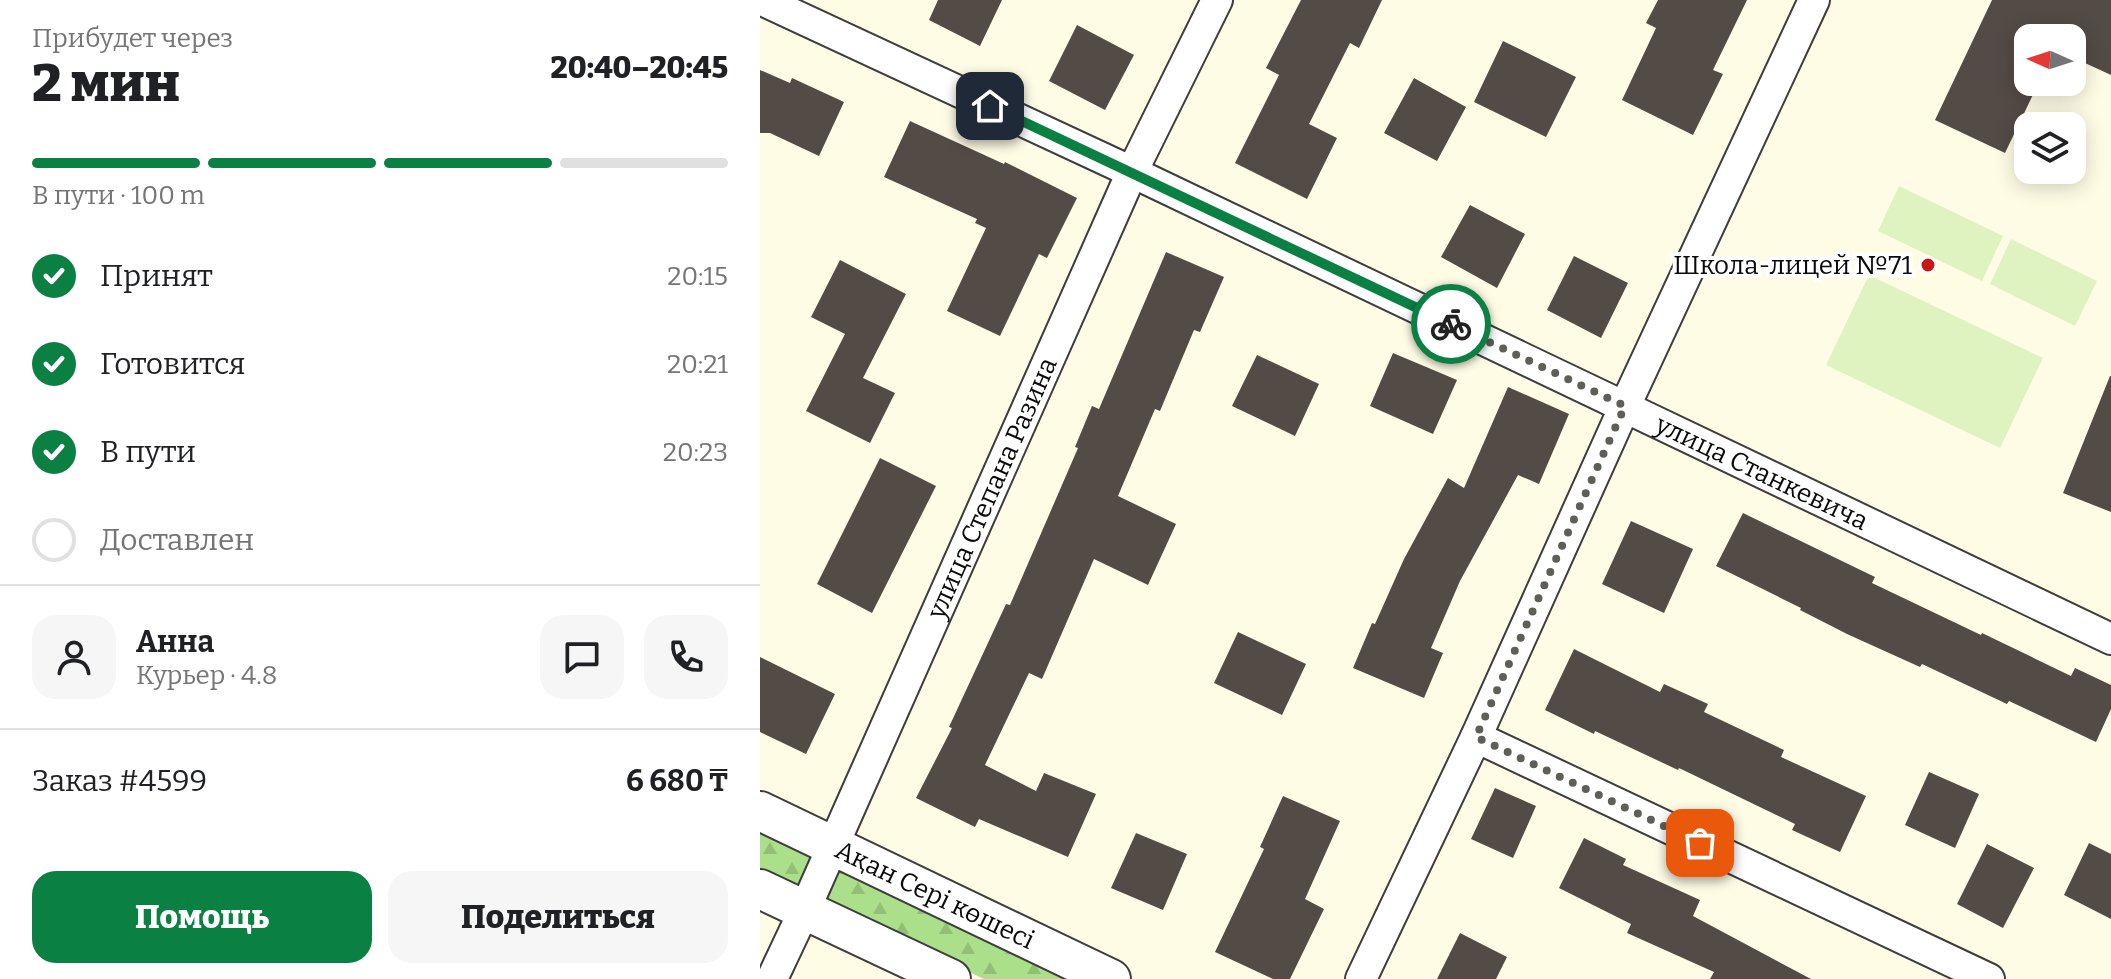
<!DOCTYPE html>
<html lang="ru">
<head>
<meta charset="utf-8">
<style>
  :root { --surface:#fff; --page:#f6f6f6; --text:#202124; --muted:#757577; --line:#e0e0e0; --accent:#0b8043 }
  body { margin:0; font-family:Bitter,serif; background:var(--page); color:var(--text); height:100vh; display:flex; flex-direction:column; font-size:30px; white-space:nowrap }
  * { box-sizing:border-box; margin:0 }
  p { font-size:26px; color:var(--muted) }
  .icon { flex:none; width:44px; height:44px; fill:none; stroke:currentColor; stroke-width:2; stroke-linecap:round; stroke-linejoin:round }
  .map { position:relative; flex:1; overflow:hidden }
  .sheet { display:flex; flex-direction:column; background:var(--surface); width:760px }
  .sheet>* { flex:none }
  .needle { width:52px; rotate:273deg }
  .buttons { position:absolute; left:1254px; top:24px; display:grid; gap:16px }
  .buttons a { display:grid; place-items:center; width:72px; height:72px; border-radius:16px; background:var(--surface); box-shadow:0 4px 20px #0003; font-size:40px }
  .pin { position:absolute; display:grid; place-items:center; width:68px; height:68px; color:#fff; margin:-34px; border-radius:16px; box-shadow:0 4px 12px #0006 }
  .courier { position:absolute; display:grid; place-items:center; width:80px; height:80px; margin:-40px; border:6px solid #0b8043; border-radius:50%; background:#fff; color:#222; box-shadow:0 2px 10px #0007 }
  .head em { font-style:normal; font-weight:800 }
  .head div { display:flex; flex-direction:column-reverse }
  .head { display:flex; align-items:center; justify-content:space-between; height:136px; padding:0 32px }
  h1 { font-size:52px; font-weight:800; line-height:60px }
  .bar { display:grid; grid-template-columns:repeat(4,1fr); gap:12px 8px; align-content:center; height:96px; padding:0 32px }
  .bar i { height:10px; border-radius:6px; background:var(--line) }
  .bar .current { background:var(--accent) }
  .bar p { grid-column:span 4 }
  .line { display:flex; align-items:center; gap:20px; padding:0 32px; border-top:2px solid var(--line) }
  .line div { flex:1 }
  .round { display:grid; place-items:center; flex:none; width:84px; height:84px; border-radius:24px; background:var(--page) }
  ol { padding:0 32px; list-style:none }
  li { display:flex; align-items:center; gap:24px; height:88px }
  li p { margin-inline-start:auto }
  li .icon { padding:8px; border-radius:50%; background:var(--accent); color:#fff; stroke-width:4 }
  li:last-child { color:var(--muted) }
  li i { width:44px; height:44px; border:4px solid var(--line); border-radius:50% }
  .cta { display:flex; gap:16px; margin-top:auto; padding:16px 32px }
  .cta a { flex:1; height:92px; border-radius:24px; background:var(--accent); color:#fff; font-size:32px; font-weight:800; line-height:92px; text-align:center }
  .cta a+a { background:var(--page); color:var(--text) }
  main { display:flex; flex:1; min-height:0 }
  .map>svg:first-child { display:block }
  .forest { fill:url(#forest-firs) }
  .pitch { fill:#def3bf }
  .building { fill:#534b45 }
  .lines { fill:none; stroke-linecap:round; stroke-linejoin:round }
  .minor-casing { stroke:#3d3d3d; stroke-width:34 }
  .tertiary-casing { stroke:#3d3d3d; stroke-width:42 }
  .minor { stroke:#fff; stroke-width:30 }
  .tertiary { stroke:#fff; stroke-width:38 }
  .done { stroke:#605f57; stroke-width:8; stroke-dasharray:0 14.4 }
  .route { stroke:#0b8043; stroke-width:10 }
  .poi-dot { fill:#c61715; stroke:#fff; stroke-width:3 }
  .labels { text-anchor:middle; dominant-baseline:central; stroke-width:8; stroke-linejoin:round; paint-order:stroke }
  .poi-label { font-size:26px; fill:#0a0a0a; stroke:#fff; text-anchor:end }
  .street-label { font-size:26px; fill:#0a0a0a; stroke:#fff }
</style>
</head>
<body>
<main>
<section class="sheet">
<div class="head"><div><h1>2 мин</h1><p>Прибудет через</p></div><em>20:40–20:45</em></div>
<div class="bar"><i class="current"></i><i class="current"></i><i class="current"></i><i></i><p>В пути · 100 m</p></div>
<ol>
<li><svg class="icon" aria-label="check" viewBox="0 0 24 24"><path d="M5 12l5 5 9-10"/></svg>Принят<p>20:15</p></li>
<li><svg class="icon" aria-label="check" viewBox="0 0 24 24"><path d="M5 12l5 5 9-10"/></svg>Готовится<p>20:21</p></li>
<li><svg class="icon" aria-label="check" viewBox="0 0 24 24"><path d="M5 12l5 5 9-10"/></svg>В пути<p>20:23</p></li>
<li><i></i>Доставлен</li>
</ol>
<div class="line" style="height:144px"><a class="round"><svg class="icon" aria-label="person" viewBox="0 0 24 24"><circle cx="12" cy="8" r="4"/><path d="M4 21q1-7 8-7t8 7"/></svg></a><div><b>Анна</b><p>Курьер · 4.8</p></div><a class="round"><svg class="icon" aria-label="chat" viewBox="0 0 24 24"><path d="M4 5h16v11H9l-5 4z"/></svg></a><a class="round"><svg class="icon" aria-label="phone" viewBox="0 0 24 24"><path d="M5 4h4l2 5-3 2q2 4 5 5l2-3 5 2v4C11 20 4 13 5 4z"/></svg></a></div>
<div class="line" style="height:104px"><div>Заказ #4599</div><b>6 680 ₸</b></div>
<div class="cta"><a>Помощь</a><a>Поделиться</a></div>
</section>
<div class="map">
<svg width="1351" height="979" viewBox="0 0 1351 979">
  <defs>
    <pattern id="forest-firs" width="22" height="20" patternUnits="userSpaceOnUse" patternTransform="scale(2)"><rect width="22" height="20" fill="#abdf8a"/><path d="M5 1l3.5 6h-7zM16 11l3.5 6h-7z" fill="#92be76"/></pattern>
  </defs>
  <rect width="100%" height="100%" fill="#fffce6"/>
  <path class="forest" d="M 0,830 L 53,855 L 36,893 L 0,876 Z
    M 83,866 L 321,979 L 224,979 L 65,904 Z"/>
  <path class="pitch" d="M 1139,186 L 1243,236 L 1222,281 L 1118,231 Z
    M 1251,239 L 1337,281 L 1315,326 L 1230,284 Z
    M 1109,275 L 1283,358 L 1240,448 L 1066,365 Z"/>
  <path class="building" d="M 178,0 L 242,0 L 220,46 L 169,20 Z
    M 541,0 L 622,0 L 599,48 L 590,43 L 549,124 L 577,138 L 547,199 L 475,163 L 519,75 L 506,68 Z
    M 898,0 L 987,0 L 953,70 L 963,74 L 933,135 L 862,100 L 896,28 L 886,23 Z
    M 1232,0 L 1351,0 L 1351,75 L 1312,57 L 1312,38 L 1268,38 L 1268,82 L 1279,82 L 1245,153 L 1175,120 Z
    M 317,25 L 374,55 L 345,110 L 289,81 Z
    M 743,41 L 816,77 L 786,137 L 714,102 Z
    M 0,70 L 30,83 L 32,78 L 84,102 L 59,156 L 10,133 L 0,133 Z
    M 654,78 L 706,107 L 677,161 L 624,133 Z
    M 150,121 L 244,164 L 245,162 L 317,198 L 287,258 L 279,254 L 240,336 L 187,311 L 226,228 L 215,223 L 217,219 L 124,177 Z
    M 710,205 L 765,234 L 737,288 L 681,257 Z
    M 406,252 L 464,277 L 440,332 L 434,330 L 400,411 L 395,409 L 358,496 L 416,524 L 388,585 L 334,559 L 282,679 L 269,673 L 225,765 L 276,791 L 284,773 L 336,794 L 308,857 L 219,819 L 215,827 L 156,798 L 192,728 L 189,727 L 246,604 L 250,605 L 318,448 L 315,447 L 332,406 L 339,409 Z
    M 814,256 L 868,283 L 841,338 L 787,310 Z
    M 80,260 L 146,294 L 103,378 L 135,393 L 110,443 L 46,411 L 85,334 L 51,317 Z
    M 633,353 L 697,380 L 673,434 L 610,406 Z
    M 497,355 L 559,384 L 535,436 L 472,406 Z
    M 1350,376 L 1351,376 L 1351,512 L 1303,493 Z
    M 748,387 L 809,414 L 779,484 L 758,475 L 700,581 L 671,648 L 683,653 L 664,698 L 593,668 L 612,623 L 615,624 L 644,559 L 688,478 L 704,488 Z
    M 120,458 L 176,486 L 112,613 L 57,584 Z
    M 983,513 L 1115,577 L 1112,583 L 1221,635 L 1222,633 L 1311,676 L 1315,668 L 1351,685 L 1351,709 L 1336,742 L 1249,701 L 1247,704 L 1162,664 L 1160,667 L 1087,634 L 1040,610 L 1041,608 L 956,566 Z
    M 871,521 L 933,549 L 904,613 L 842,584 Z
    M 478,632 L 546,664 L 522,715 L 454,683 Z
    M 814,649 L 900,692 L 904,684 L 948,704 L 944,712 L 1024,750 L 1021,757 L 1106,796 L 1080,852 L 1032,830 L 1035,824 L 919,768 L 918,770 L 835,731 L 834,734 L 785,710 Z
    M 0,657 L 75,694 L 46,754 L 0,732 Z
    M 1169,772 L 1219,794 L 1195,848 L 1145,825 Z
    M 735,788 L 776,806 L 753,858 L 711,839 Z
    M 523,796 L 580,821 L 545,899 L 564,909 L 530,979 L 513,979 L 455,952 L 504,849 L 500,847 Z
    M 376,833 L 427,854 L 403,910 L 351,888 Z
    M 824,838 L 866,859 L 863,865 L 940,900 L 933,916 L 1051,979 L 950,979 L 954,972 L 867,933 L 871,924 L 799,888 Z
    M 1329,843 L 1351,854 L 1351,919 L 1304,895 Z
    M 1227,844 L 1274,868 L 1243,928 L 1197,904 Z
    M 700,933 L 747,957 L 736,979 L 677,979 Z"/>
  <g class="lines">
    <defs>
      <g id="minor">
        <path id="s1" d="M 2,0 L 372,172 L 1351,639"/>
        <path d="M 716,737 L 1229,979"/>
        <path id="s2" d="M 12,979 L 45,909 L 372,172 L 457,0"/>
        <path d="M 601,979 L 716,737 L 865,406 L 1054,0"/>
      </g>
      <g id="tertiary">
        <path id="s3" d="M 0,811 L 351,979"/>
        <path d="M 0,889 L 191,979"/>
      </g>
    </defs>
    <use href="#minor" class="minor-casing"/>
    <use href="#tertiary" class="tertiary-casing"/>
    <use href="#minor" class="minor"/>
    <use href="#tertiary" class="tertiary"/>
  </g>
  <g class="lines">
    <path class="done" d="M 691,324 L 865,406 L 716,737 L 940,843"/>
    <path class="route" d="M 230,106 L 691,324"/>
  </g>
  <circle class="poi-dot" cx="1168" cy="265" r="8"/>
  <g class="labels">
    <g class="poi-label">
      <text x="1152" y="265">Школа-лицей №71</text>
    </g>
    <g class="street-label">
      <text stroke="none"><textPath href="#s1" startOffset="1106">улица Станкевича</textPath></text>
      <text stroke="none"><textPath href="#s2" startOffset="538">улица Степана Разина</textPath></text>
      <text stroke="none"><textPath href="#s3" startOffset="194">Ақан Сері көшесі</textPath></text>
    </g>
  </g>
</svg>
<div class="buttons">
<a><svg class="needle" viewBox="-14 -14 28 28"><path d="M0-13l5 13h-10z" fill="#e53935"/><path d="M0 13l5-13h-10z" fill="#757577"/></svg></a>
<a><svg class="icon" aria-label="layers" viewBox="0 0 24 24"><path d="M12 4l9 5-9 5-9-5zM3 14l9 5 9-5"/></svg></a>
</div>
<div class="pin" style="left:940px;top:843px;background:#ea580c"><svg class="icon" aria-label="bag" viewBox="0 0 24 24"><path d="M5 8h14l-1 12H6zM9 8a3 3 0 0 1 6 0"/></svg></div>
<div class="pin" style="left:230px;top:106px;background:#1f2937"><svg class="icon" aria-label="home" viewBox="0 0 24 24"><path d="M3 11l9-7 9 7M6 9v11h12V9"/></svg></div>
<div class="courier" style="left:691px;top:324px"><svg class="icon" aria-label="bike" viewBox="0 0 24 24"><circle cx="6" cy="16" r="4"/><circle cx="18" cy="16" r="4"/><path d="M6 16l4-8h5l3 8M10 8l3 8H6M13 5h3"/></svg></div>
</div>
</main>
</body>
</html>
